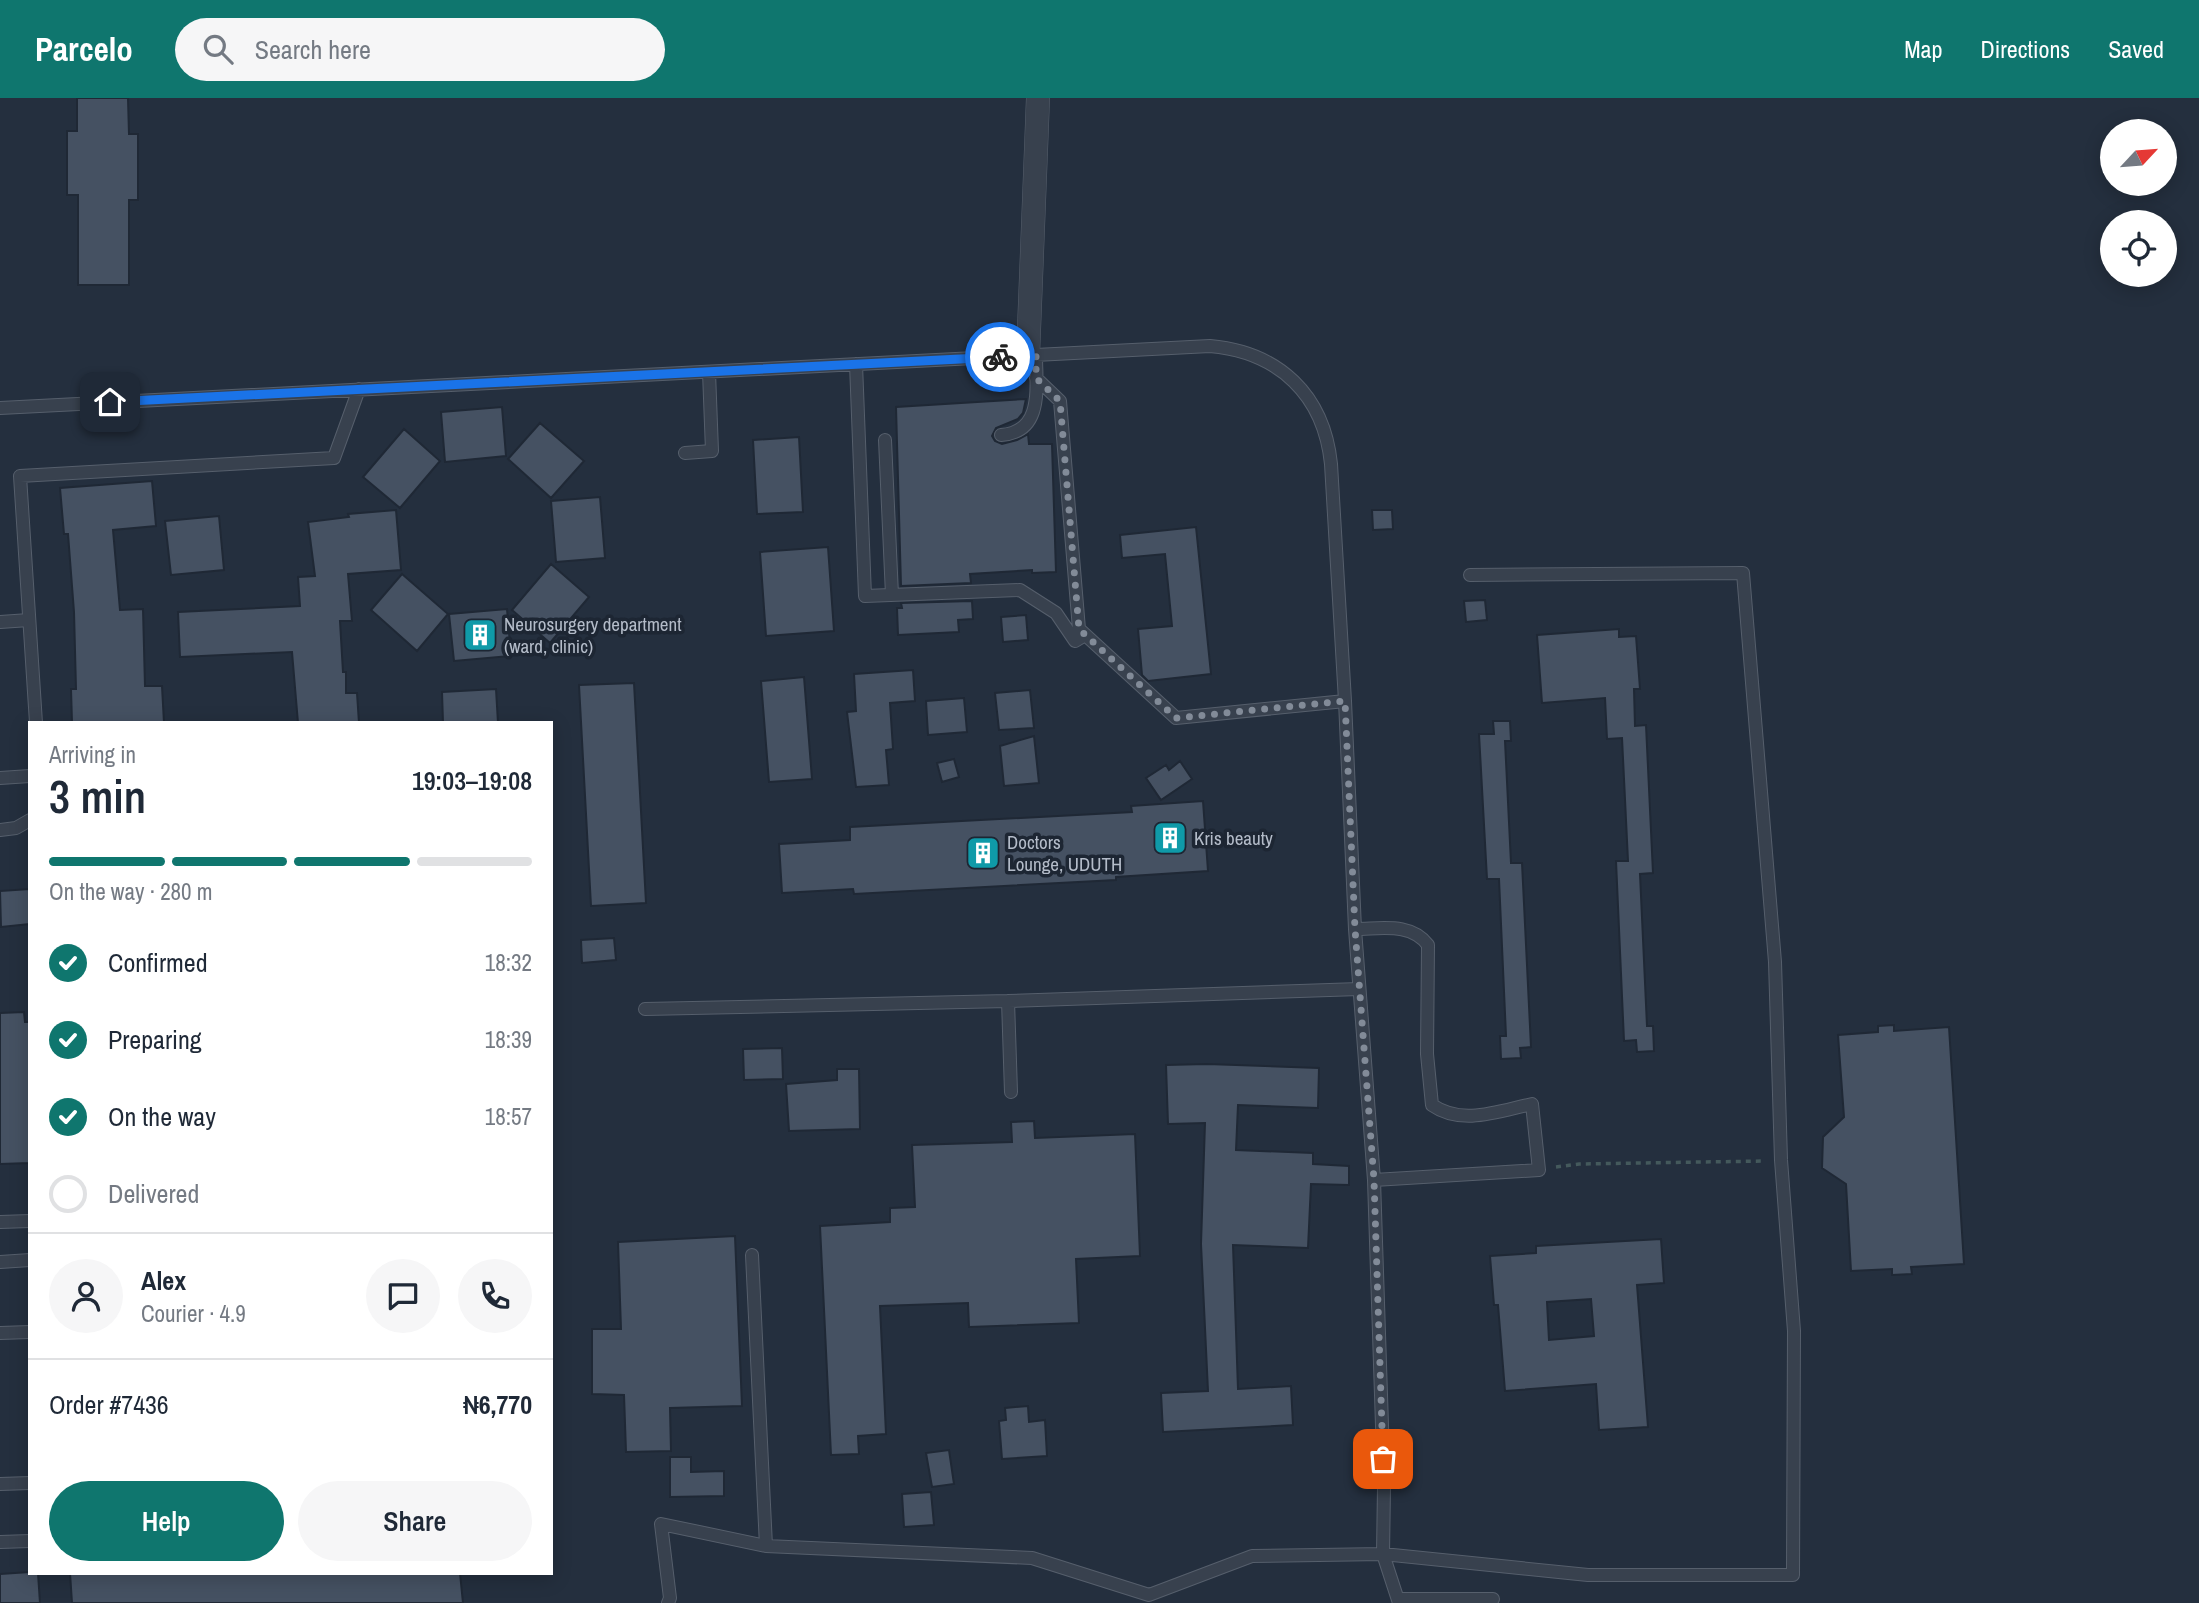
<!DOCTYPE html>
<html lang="en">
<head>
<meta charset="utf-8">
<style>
  :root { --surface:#fff; --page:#f6f6f7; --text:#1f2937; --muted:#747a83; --line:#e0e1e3; --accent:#0f766e }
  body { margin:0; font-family:"Archivo Narrow",sans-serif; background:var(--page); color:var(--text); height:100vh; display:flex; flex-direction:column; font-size:26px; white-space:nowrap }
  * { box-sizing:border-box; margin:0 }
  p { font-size:23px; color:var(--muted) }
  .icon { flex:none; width:38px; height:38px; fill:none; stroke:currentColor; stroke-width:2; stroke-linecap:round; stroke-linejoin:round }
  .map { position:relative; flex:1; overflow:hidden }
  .drawer { position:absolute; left:28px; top:623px; width:525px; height:854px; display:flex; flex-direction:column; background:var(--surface); border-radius:0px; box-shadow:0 4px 18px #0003 }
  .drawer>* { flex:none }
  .needle { width:46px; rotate:64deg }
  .controls { position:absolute; left:2100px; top:21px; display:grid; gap:14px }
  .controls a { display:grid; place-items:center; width:77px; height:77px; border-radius:50%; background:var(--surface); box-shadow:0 4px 18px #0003; font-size:35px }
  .pin { position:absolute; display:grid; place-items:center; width:60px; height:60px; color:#fff; margin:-30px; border-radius:14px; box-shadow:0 4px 10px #0006 }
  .courier { position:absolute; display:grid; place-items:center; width:70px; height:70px; margin:-35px; border:5px solid #1a73e8; border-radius:50%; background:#fff; color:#222; box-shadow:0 2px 9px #0007 }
  .overview em { font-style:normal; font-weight:600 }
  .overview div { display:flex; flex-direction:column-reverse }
  .overview { display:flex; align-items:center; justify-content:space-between; height:119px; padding:0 21px }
  h1 { font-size:46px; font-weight:600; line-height:52px }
  .bar { display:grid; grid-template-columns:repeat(4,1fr); gap:10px 7px; align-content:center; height:84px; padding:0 21px }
  .bar i { height:9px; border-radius:5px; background:var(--line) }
  .bar .selected { background:var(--accent) }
  .bar p { grid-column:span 4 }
  .line { display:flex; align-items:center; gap:18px; padding:0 21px; border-top:2px solid var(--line) }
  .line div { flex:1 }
  .round { display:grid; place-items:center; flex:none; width:74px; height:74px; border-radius:37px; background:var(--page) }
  ol { padding:0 21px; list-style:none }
  li { display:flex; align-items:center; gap:21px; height:77px }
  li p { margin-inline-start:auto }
  li .icon { padding:7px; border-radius:50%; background:var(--accent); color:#fff; stroke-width:4 }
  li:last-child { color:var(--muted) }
  li i { width:38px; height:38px; border:4px solid var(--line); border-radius:50% }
  .primary-button { display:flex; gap:14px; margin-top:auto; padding:14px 21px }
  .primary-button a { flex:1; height:80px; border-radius:42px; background:var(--accent); color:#fff; font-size:28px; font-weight:600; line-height:80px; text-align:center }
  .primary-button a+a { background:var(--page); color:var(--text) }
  header { display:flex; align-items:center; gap:42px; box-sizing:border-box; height:98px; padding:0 35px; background:var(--accent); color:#fff }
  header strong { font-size:33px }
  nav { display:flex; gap:38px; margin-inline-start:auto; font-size:24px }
  .search { width:490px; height:63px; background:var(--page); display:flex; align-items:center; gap:18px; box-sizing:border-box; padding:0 24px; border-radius:38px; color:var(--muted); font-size:26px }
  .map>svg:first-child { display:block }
  .building { fill:#455162; stroke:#1f2835; stroke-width:2; fill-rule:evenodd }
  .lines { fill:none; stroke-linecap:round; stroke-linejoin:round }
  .service-casing { stroke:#565f6c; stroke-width:14 }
  .minor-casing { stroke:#565f6c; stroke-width:24 }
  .path { stroke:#44595c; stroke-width:3.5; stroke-dasharray:5 5; stroke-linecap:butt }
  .service { stroke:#38414e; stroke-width:12 }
  .minor { stroke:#38414e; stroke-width:23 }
  .done { stroke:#828b98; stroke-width:7; stroke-dasharray:0 12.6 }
  .route { stroke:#1a73e8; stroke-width:9 }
  .labels { text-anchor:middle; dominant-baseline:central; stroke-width:7; stroke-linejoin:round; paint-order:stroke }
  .poi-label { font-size:19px; fill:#b4bcc9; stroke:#1d2633; text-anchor:start }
</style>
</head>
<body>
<header>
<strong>Parcelo</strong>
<div class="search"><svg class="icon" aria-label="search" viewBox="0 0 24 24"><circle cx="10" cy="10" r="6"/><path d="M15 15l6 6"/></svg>Search here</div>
<nav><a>Map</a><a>Directions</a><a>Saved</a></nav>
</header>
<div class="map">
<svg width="2199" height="1505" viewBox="0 0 2199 1505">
  <rect width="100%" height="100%" fill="#242f3e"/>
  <path class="building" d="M 77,0 L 128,0 L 129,36 L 138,36 L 138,102 L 129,102 L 129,187 L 78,187 L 78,97 L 67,97 L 67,33 L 77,33 Z
    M 1026,301 L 1023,315 L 1018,321 L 996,330 L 992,338 L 995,343 L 1002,346 L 1017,342 L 1028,336 L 1029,346 L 1052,346 L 1056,474 L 1032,475 L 1032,472 L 970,476 L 971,485 L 901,488 L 896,309 Z
    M 502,309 L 506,358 L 445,364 L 441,314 Z
    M 540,325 L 584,363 L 551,400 L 508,361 Z
    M 404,331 L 440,363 L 400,410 L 363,379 Z
    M 799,339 L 803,414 L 757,416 L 753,342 Z
    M 152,383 L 156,428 L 113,432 L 120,512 L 143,511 L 145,588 L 162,588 L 164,625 L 72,625 L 71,591 L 76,591 L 74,514 L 68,436 L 64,436 L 60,390 Z
    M 600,399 L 605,460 L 556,464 L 551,403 Z
    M 396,412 L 401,472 L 348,476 L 352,523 L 340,523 L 343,574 L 346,574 L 346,595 L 357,595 L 359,625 L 298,625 L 292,554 L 180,559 L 178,514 L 300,508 L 298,479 L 315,478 L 308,424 L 349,419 L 348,416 Z
    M 1372,412 L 1392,412 L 1393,431 L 1373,432 Z
    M 219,418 L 224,472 L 171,477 L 165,423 Z
    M 1196,429 L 1211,576 L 1148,583 L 1142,577 L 1138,531 L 1172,528 L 1165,456 L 1122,460 L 1120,437 Z
    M 828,449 L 834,533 L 766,538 L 760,454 Z
    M 551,466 L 589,499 L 550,545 L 512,512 Z
    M 402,476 L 448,516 L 417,553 L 371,512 Z
    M 1485,502 L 1487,522 L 1466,524 L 1464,503 Z
    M 972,503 L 973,521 L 958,522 L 959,534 L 898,537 L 897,510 L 902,510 L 901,505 Z
    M 507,511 L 511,558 L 454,563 L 449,516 Z
    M 1026,517 L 1028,542 L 1003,544 L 1001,519 Z
    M 1619,531 L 1619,539 L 1636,538 L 1640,591 L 1634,591 L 1635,628 L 1646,627 L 1653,775 L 1640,776 L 1647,928 L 1653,928 L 1654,953 L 1637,954 L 1636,942 L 1624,943 L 1616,763 L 1628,763 L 1622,640 L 1607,641 L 1605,600 L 1542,605 L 1537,537 Z
    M 913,572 L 915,603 L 890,605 L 893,651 L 886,652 L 889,687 L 856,689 L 847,614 L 856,613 L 854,576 Z
    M 804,579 L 812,681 L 769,684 L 761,583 Z
    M 634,585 L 646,805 L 591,808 L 579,587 Z
    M 496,591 L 498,625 L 443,625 L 442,594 Z
    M 1030,592 L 1034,630 L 999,632 L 995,595 Z
    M 964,600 L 967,634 L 928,637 L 926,603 Z
    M 1493,623 L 1510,623 L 1511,643 L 1505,643 L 1511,765 L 1522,765 L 1531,949 L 1520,950 L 1521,960 L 1501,961 L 1500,938 L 1506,938 L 1499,781 L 1487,781 L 1479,636 L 1494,636 Z
    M 1034,638 L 1039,685 L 1004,688 L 1000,648 Z
    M 954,661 L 959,679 L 942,684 L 937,665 Z
    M 1180,663 L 1192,681 L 1161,702 L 1146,680 L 1166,667 L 1169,672 Z
    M 1203,703 L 1208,773 L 1116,779 L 1116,782 L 854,796 L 853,791 L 782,795 L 779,746 L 850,742 L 850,729 L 1132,714 L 1131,708 Z
    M 30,791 L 30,826 L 1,829 L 0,793 Z
    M 614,840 L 616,862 L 582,865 L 581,842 Z
    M 24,914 L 25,924 L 30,924 L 30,1065 L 0,1066 L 0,915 Z
    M 1894,927 L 1894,933 L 1949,929 L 1964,1166 L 1911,1169 L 1912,1176 L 1892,1177 L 1892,1171 L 1851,1173 L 1846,1086 L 1822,1070 L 1823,1039 L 1844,1019 L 1838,937 L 1878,934 L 1878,928 Z
    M 782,950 L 783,981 L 744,982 L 743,951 Z
    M 1207,966 L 1319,970 L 1318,1010 L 1238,1007 L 1236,1052 L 1313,1055 L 1313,1066 L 1349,1068 L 1349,1087 L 1311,1086 L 1308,1150 L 1233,1147 L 1238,1291 L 1291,1288 L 1293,1327 L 1163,1334 L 1161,1295 L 1208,1293 L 1201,1146 L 1205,1025 L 1168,1026 L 1166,967 Z
    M 837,971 L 859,971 L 860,1031 L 789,1033 L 786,986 L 837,982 Z
    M 1034,1023 L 1035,1040 L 1135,1036 L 1140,1158 L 1076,1161 L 1079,1225 L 969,1229 L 968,1205 L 880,1208 L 886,1336 L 858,1338 L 859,1356 L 831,1357 L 820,1128 L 890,1124 L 890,1110 L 915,1109 L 912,1047 L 1012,1044 L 1011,1024 Z
    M 735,1138 L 742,1308 L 670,1310 L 671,1353 L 626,1354 L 624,1297 L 592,1296 L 592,1231 L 621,1231 L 618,1144 Z
    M 1661,1141 L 1664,1185 L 1637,1187 L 1648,1329 L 1599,1332 L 1596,1286 L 1505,1293 L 1498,1207 L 1494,1207 L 1490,1158 L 1536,1155 L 1536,1148 ZM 1591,1201 L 1594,1238 L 1549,1242 L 1547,1204 Z
    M 1028,1308 L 1029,1324 L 1045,1322 L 1047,1358 L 1002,1361 L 999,1323 L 1006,1322 L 1005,1310 Z
    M 949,1352 L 954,1386 L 932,1389 L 926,1355 Z
    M 670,1359 L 691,1359 L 691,1374 L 724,1373 L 724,1398 L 670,1399 Z
    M 931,1394 L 934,1427 L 904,1429 L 902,1396 Z
    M 30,1474 L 38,1475 L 40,1505 L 0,1505 L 0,1476 Z
    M 70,1475 L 460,1475 L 463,1505 L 72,1505 Z"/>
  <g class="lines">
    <defs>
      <path id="service" d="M 856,266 L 865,498 L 1020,492 L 1056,515 L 1075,543 L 1085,537
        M 1036,280 L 1060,303 L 1079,531 L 1176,620 L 1345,603
        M 0,310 L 1210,248 C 1279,254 1324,297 1331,366 L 1345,603 L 1355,831 L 1374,1082 L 1384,1389 L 1383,1456 L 1399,1505
        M 1001,337 C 1044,334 1036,289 1036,257
        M 885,342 L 892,497
        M 685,355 L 712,353 L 709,274
        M 0,524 L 29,522
        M 36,625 L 20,378 L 334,360 L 359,291
        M 0,680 L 30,678
        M 0,732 L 16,730 L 30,722
        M 1355,831 C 1381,831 1411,824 1428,847 L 1427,956 L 1432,1007 C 1462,1028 1499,1013 1532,1006 L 1539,1072 L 1374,1082
        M 1008,903 L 1011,994
        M 645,911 L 1008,903 L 1359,891
        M 0,1124 L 30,1123
        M 752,1157 L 766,1448
        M 0,1164 L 30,1162
        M 0,1235 L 30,1234
        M 0,1386 L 30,1385
        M 0,1444 L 30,1443
        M 1399,1501 L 1493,1501
        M 668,1505 L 670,1500 L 661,1426 L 766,1448 L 1032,1460 L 1149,1497 L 1252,1458 L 1383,1456 L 1588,1477 L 1793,1477 L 1794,1233 L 1781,1062 L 1775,864 L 1743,475 L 1470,477"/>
      <path id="minor" d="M 1028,257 L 1038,0"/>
    </defs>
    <use href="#service" class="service-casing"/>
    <use href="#minor" class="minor-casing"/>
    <path class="path" d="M 1556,1069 L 1579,1066 L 1765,1063"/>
    <use href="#service" class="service"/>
    <use href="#minor" class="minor"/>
  </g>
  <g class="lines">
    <path class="done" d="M 1000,259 L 1036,257 L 1036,280 L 1060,303 L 1079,531 L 1176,620 L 1345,603 L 1355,831 L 1374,1082 L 1383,1361"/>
    <path class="route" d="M 110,304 L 1000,259"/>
  </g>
  <defs>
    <symbol id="building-square" viewBox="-11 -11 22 22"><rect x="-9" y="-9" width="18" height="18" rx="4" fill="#0f9aa8" stroke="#1d2633"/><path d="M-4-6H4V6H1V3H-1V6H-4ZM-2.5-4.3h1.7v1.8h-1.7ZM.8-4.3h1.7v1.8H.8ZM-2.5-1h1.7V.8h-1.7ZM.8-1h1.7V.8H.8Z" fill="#fff"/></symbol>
  </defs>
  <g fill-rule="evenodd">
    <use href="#building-square" x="461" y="518" width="38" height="38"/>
    <use href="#building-square" x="1151" y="721" width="38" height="38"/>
    <use href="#building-square" x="964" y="736" width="38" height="38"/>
  </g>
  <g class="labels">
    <g class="poi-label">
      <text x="504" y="526">Neurosurgery department<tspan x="504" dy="22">(ward, clinic)</tspan></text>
      <text x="1194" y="740">Kris beauty</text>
      <text x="1007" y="744">Doctors<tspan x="1007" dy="22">Lounge, UDUTH</tspan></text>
    </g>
  </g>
</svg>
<div class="controls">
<a><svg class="needle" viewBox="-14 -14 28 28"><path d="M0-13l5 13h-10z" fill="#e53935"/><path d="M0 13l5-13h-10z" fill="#747a83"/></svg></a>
<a><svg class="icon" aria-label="locate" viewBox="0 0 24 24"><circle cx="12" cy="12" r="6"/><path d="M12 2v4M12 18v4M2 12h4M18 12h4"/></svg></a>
</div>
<div class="pin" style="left:1383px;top:1361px;background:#ea580c"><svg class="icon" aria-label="bag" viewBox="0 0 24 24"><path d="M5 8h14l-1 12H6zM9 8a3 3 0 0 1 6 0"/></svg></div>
<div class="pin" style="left:110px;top:304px;background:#1f2937"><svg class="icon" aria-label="home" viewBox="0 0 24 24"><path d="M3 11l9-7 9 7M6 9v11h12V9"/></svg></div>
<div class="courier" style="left:1000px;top:259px"><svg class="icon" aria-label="bike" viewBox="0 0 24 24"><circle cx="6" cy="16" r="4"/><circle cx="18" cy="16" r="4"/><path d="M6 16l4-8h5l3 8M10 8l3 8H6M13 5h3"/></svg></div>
<section class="drawer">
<div class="overview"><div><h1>3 min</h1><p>Arriving in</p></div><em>19:03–19:08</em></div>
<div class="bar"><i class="selected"></i><i class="selected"></i><i class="selected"></i><i></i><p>On the way · 280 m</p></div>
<ol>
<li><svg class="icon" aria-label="check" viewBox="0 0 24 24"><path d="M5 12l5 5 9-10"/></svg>Confirmed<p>18:32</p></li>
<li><svg class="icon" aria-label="check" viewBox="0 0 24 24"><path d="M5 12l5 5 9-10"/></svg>Preparing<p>18:39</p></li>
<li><svg class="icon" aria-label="check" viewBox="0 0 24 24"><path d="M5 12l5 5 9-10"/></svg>On the way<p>18:57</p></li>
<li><i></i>Delivered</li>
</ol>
<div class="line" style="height:126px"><a class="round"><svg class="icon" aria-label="person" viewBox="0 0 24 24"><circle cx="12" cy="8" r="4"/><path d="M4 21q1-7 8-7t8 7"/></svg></a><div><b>Alex</b><p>Courier · 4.9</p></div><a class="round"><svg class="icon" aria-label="chat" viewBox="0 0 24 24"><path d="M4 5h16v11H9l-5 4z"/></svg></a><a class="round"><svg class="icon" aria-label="phone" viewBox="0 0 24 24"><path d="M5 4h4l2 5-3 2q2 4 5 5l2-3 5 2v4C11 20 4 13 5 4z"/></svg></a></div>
<div class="line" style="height:91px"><div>Order #7436</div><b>₦6,770</b></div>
<div class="primary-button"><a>Help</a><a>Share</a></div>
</section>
</div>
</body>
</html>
